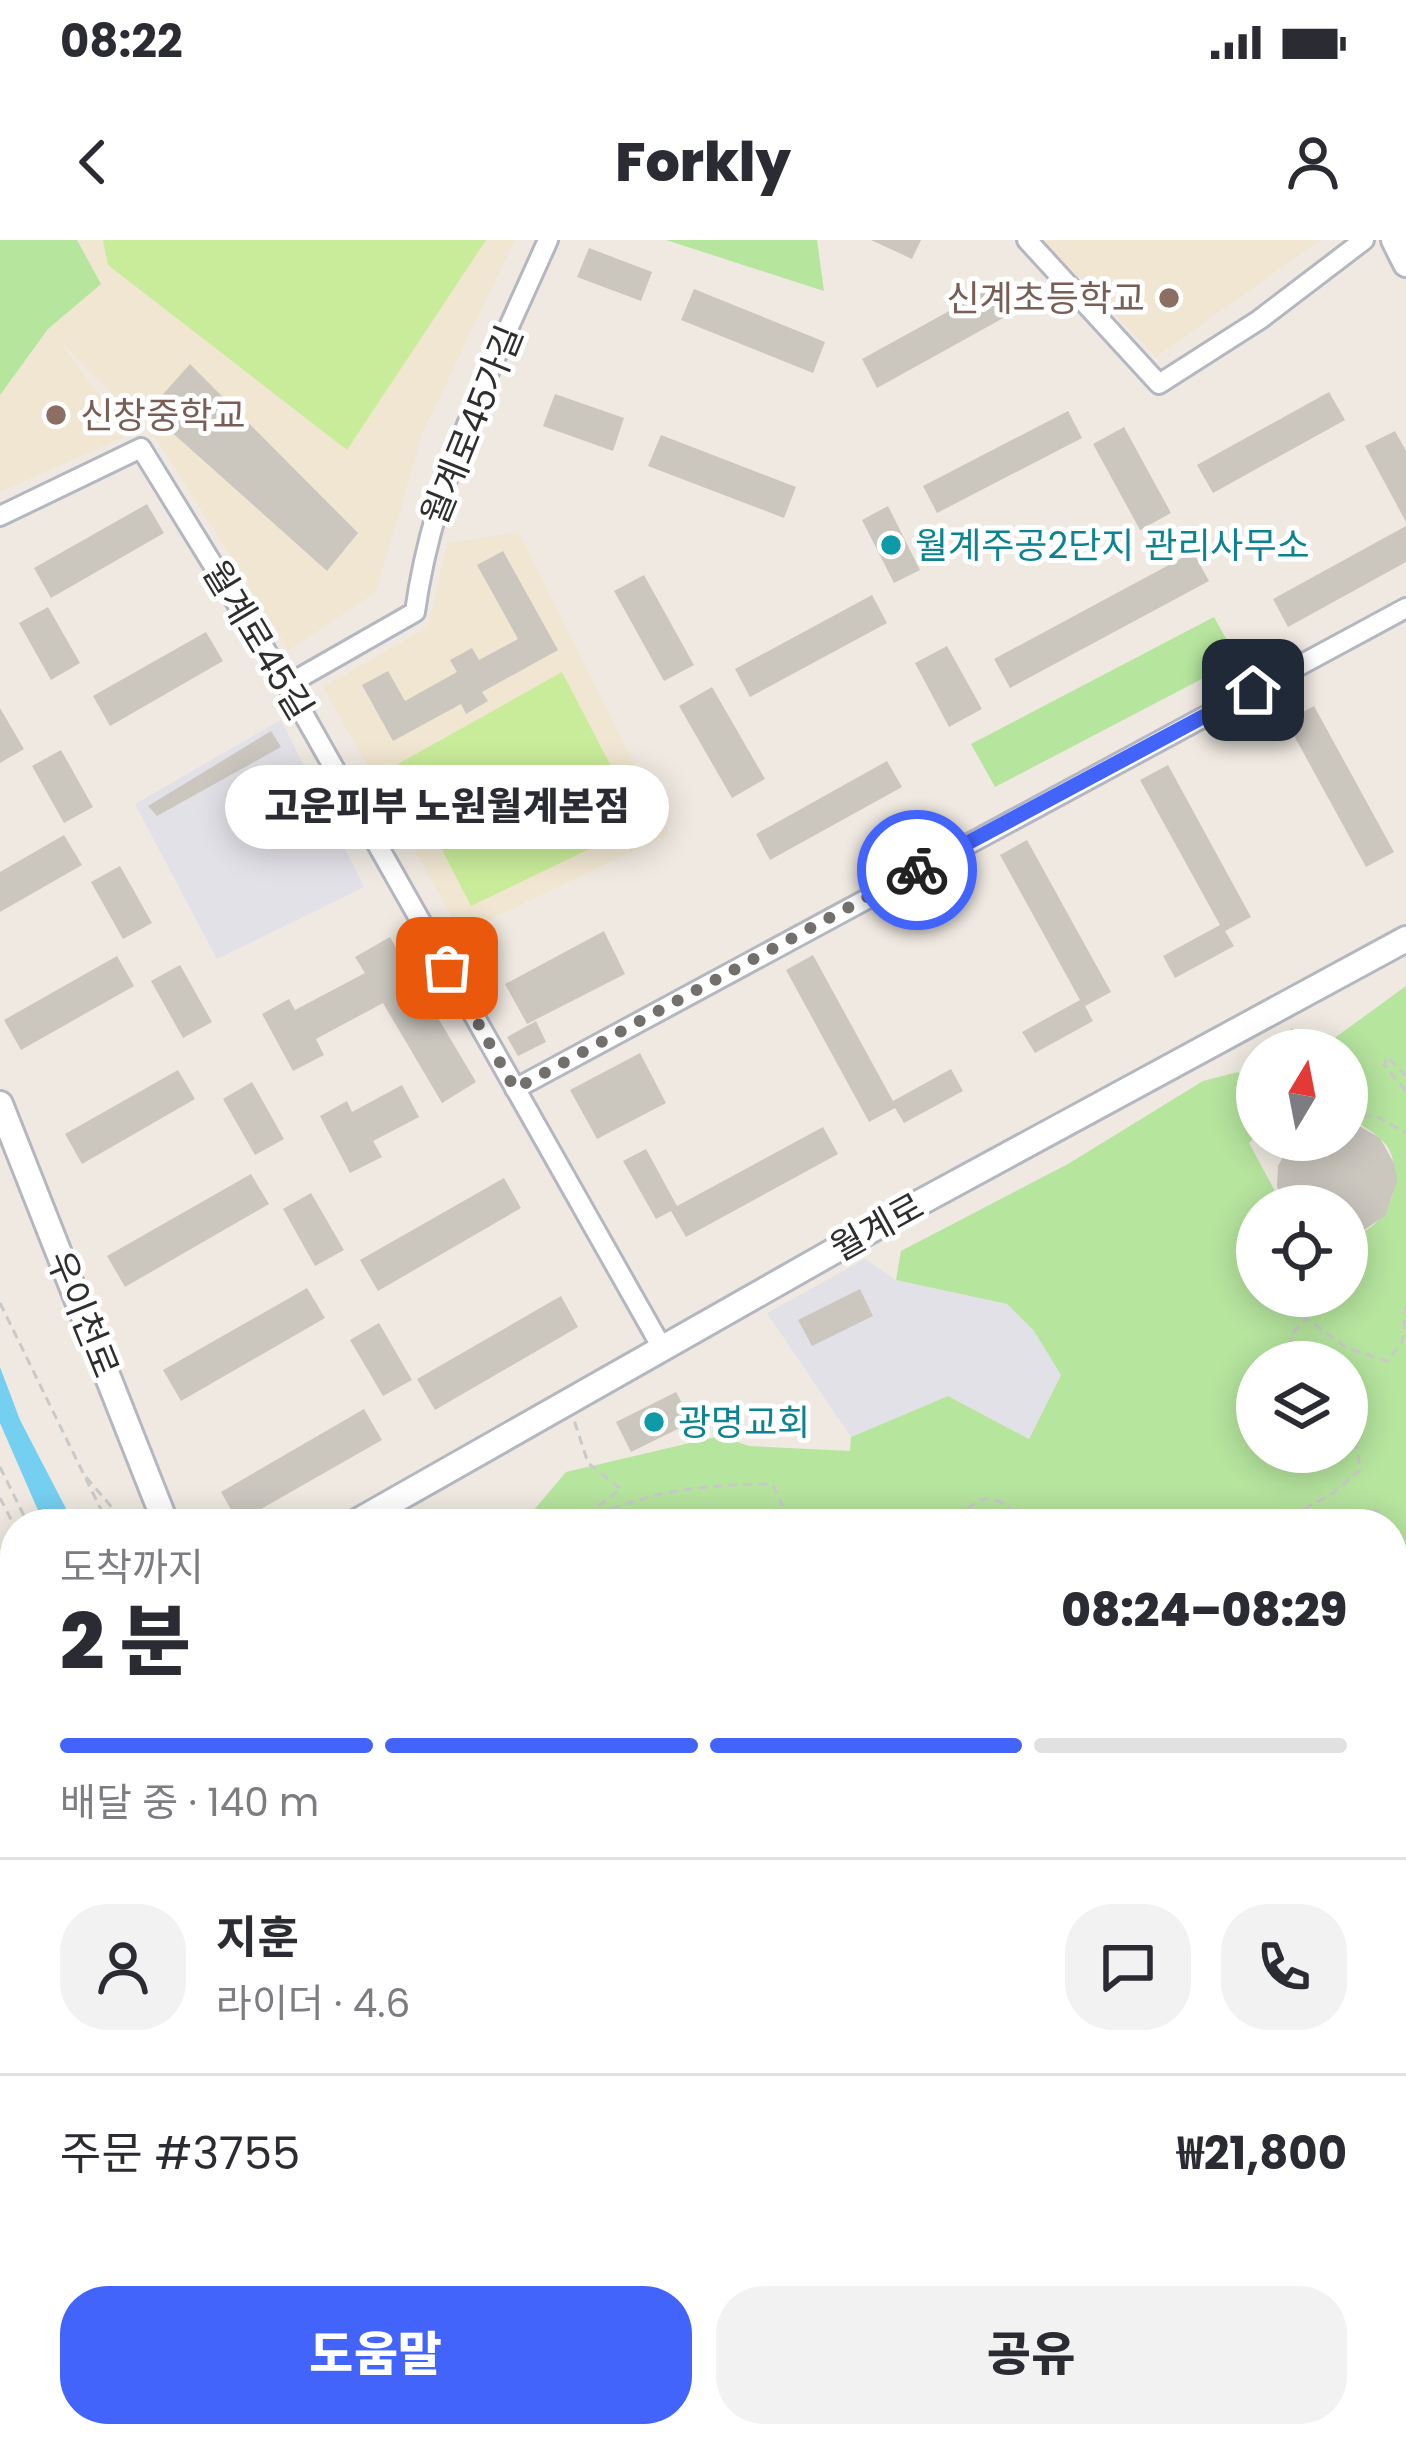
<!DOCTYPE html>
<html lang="ko">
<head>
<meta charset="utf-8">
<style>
  :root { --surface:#fff; --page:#f2f2f3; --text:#2b2b33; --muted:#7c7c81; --line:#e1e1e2; --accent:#4264fb }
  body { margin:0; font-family:Poppins,"Noto Sans KR",sans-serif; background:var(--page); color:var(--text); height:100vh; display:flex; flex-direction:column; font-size:45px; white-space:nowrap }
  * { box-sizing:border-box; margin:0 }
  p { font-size:39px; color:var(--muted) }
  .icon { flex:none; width:66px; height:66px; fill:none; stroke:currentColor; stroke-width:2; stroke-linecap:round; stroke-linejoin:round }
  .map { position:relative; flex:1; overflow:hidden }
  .side { position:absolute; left:0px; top:1269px; width:1407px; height:939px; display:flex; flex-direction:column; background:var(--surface); border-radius:48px 48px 0 0; box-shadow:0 6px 30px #0003 }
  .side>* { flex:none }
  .needle { width:78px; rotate:10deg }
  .buttons { position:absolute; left:1236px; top:789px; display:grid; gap:24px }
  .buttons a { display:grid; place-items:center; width:132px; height:132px; border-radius:50%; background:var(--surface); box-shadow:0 6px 30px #0003; font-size:60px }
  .pin { position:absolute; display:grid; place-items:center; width:102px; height:102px; color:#fff; margin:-51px; border-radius:24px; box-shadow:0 6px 18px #0006 }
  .courier { position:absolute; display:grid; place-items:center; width:120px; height:120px; margin:-60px; border:9px solid #4264fb; border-radius:50%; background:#fff; color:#222; box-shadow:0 3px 15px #0007 }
  .bubble { position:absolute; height:84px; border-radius:42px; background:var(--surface); box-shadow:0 6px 30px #0003; font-size:39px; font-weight:800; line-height:84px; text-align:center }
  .overview em { font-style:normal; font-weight:800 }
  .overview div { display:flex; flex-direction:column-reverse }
  .overview { display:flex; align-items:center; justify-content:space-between; height:204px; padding:0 60px }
  h1 { font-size:78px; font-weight:800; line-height:90px }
  .bar { display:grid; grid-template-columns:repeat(4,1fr); gap:18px 12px; align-content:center; height:144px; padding:0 60px }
  .bar i { height:15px; border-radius:9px; background:var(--line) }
  .bar .active { background:var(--accent) }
  .bar p { grid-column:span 4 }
  .line { display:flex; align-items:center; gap:30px; padding:0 60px; border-top:3px solid var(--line) }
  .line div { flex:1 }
  .round { display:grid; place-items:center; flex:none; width:126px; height:126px; border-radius:48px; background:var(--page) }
  .action { display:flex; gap:24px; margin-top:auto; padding:24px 60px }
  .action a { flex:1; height:138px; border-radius:48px; background:var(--accent); color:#fff; font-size:48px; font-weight:800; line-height:138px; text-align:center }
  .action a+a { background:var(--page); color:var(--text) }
  .status { display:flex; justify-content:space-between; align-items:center; height:84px; padding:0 60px; background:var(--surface); direction:ltr }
  .status svg { height:33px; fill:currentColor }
  header { display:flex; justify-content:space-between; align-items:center; height:156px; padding:0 60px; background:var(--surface); font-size:54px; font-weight:800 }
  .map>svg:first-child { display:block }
  .industrial { fill:#e3e1e8 }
  .education { fill:#f0e6d1 }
  .green { fill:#b6e59e; fill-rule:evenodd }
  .pitch { fill:#c9ec9a }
  .water { fill:#75cff0 }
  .building { fill:#cbc7bf }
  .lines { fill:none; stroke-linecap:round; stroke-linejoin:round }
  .street-casing { stroke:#b4b7c1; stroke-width:24 }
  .secondary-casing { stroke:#b4b7c1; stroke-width:30 }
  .path { stroke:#c9c9c9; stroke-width:3; stroke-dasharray:9 6; stroke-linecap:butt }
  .street { stroke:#fff; stroke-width:18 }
  .secondary { stroke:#fff; stroke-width:24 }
  .done { stroke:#726f6d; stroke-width:12; stroke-dasharray:0 21.6 }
  .route { stroke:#4264fb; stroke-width:15 }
  .education-dot { fill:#8d6e63; stroke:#fff; stroke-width:4.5 }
  .culture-dot { fill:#0f9aa8; stroke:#fff; stroke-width:4.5 }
  .labels { text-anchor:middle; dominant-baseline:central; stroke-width:10; stroke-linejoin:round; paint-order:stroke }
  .education-label { font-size:36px; fill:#785e54; stroke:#fff; text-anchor:end }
  .street-label { font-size:36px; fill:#2e2e2e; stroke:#fff }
  .culture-label { font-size:36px; fill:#0d838f; stroke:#fff; text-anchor:start }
</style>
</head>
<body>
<div class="status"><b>08:22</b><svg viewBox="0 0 49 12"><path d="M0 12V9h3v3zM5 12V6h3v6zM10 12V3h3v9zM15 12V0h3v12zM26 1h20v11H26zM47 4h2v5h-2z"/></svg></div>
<header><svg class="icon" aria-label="back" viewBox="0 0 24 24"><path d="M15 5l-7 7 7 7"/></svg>Forkly<svg class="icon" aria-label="person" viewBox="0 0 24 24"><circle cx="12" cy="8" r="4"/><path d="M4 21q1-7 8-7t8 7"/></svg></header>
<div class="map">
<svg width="1406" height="2206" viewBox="0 0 1406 2206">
  <rect width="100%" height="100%" fill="#efe9e1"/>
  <path class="industrial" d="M 281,480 L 364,647 L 217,719 L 135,564 Z
    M 865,1019 L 896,1040 L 1007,1064 L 1034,1091 L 1061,1135 L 1029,1199 L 948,1156 L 851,1197 L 767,1073 Z"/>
  <path class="education" d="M 77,0 L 515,0 L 422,194 L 376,352 L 289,410 L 158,201 L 58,99 L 128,195 L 0,252 L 0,155 L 48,89 L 100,44 Z
    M 1043,0 L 1320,0 L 1156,117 Z
    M 519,292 L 669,594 L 461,693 L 323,447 L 428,387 L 447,303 Z"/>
  <path class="green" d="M 0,0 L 77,0 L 101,44 L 48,89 L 0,155 Z
    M 666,0 L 817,0 L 824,51 Z
    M 1214,377 L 1238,420 L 995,547 L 971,504 Z
    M 1406,746 L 1406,1371 L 1392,1368 L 1392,1284 L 522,1284 L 566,1232 L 720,1196 L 749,1206 L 850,1211 L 851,1197 L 948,1156 L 1029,1199 L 1061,1135 L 1034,1091 L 1007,1064 L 896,1040 L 901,1011 L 1068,924 L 1203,841 L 1238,832 L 1257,853 L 1257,895 L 1249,903 L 1283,966 L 1257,966 L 1257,1056 L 1347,1056 L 1347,998 C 1386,990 1406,946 1389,909 C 1378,891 1358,887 1347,871 L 1347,810 L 1318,810 ZM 1257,1122 L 1347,1122 L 1347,1212 L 1257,1212 Z
    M 1406,1655 L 1406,2206 L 1007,2206 L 1004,2193 L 1392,2193 L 1392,1660 Z"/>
  <path class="pitch" d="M 103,0 L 486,0 L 347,210 L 108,25 Z
    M 562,432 L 641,584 L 471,666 L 398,524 Z"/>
  <path class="water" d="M 0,1127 L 20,1180 L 74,1284 L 44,1284 L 0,1183 Z"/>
  <path class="building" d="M 871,0 L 921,0 L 912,19 Z
    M 589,8 L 652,32 L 641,61 L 577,37 Z
    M 1000,43 L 1016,71 L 877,148 L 862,119 Z
    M 694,49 L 825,102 L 813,133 L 681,80 Z
    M 190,124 L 358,293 L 327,331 L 148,171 Z
    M 1329,152 L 1345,180 L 1213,253 L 1197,225 Z
    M 555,154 L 624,178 L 613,211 L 543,186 Z
    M 1068,171 L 1082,198 L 937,273 L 923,246 Z
    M 1124,187 L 1171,273 L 1140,290 L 1093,204 Z
    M 1395,191 L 1406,211 L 1406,282 L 1365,206 Z
    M 661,195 L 796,247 L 784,278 L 648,226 Z
    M 147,264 L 164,293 L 51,358 L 34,328 Z
    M 888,266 L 920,330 L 894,343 L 862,280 Z
    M 1406,286 L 1406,322 L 1288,387 L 1273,359 Z
    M 503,311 L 558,410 L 482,452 L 488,461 L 466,474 L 461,464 L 393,501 L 362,445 L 388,431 L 405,461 L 457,432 L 450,420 L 472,408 L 479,420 L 518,399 L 477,325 Z
    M 1193,312 L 1209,341 L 1010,448 L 994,419 Z
    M 644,335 L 694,425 L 664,441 L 614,351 Z
    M 872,355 L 887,383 L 750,457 L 735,429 Z
    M 48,367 L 80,423 L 51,440 L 19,383 Z
    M 206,392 L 223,421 L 110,486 L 93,456 Z
    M 947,406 L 982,469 L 949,487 L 915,423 Z
    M 712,447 L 765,539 L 732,558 L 679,466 Z
    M 1314,466 L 1394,612 L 1366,627 L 1286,481 Z
    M 0,468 L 24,509 L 0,523 Z
    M 271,491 L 281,507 L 157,576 L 148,566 Z
    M 61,510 L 93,567 L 64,583 L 32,526 Z
    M 887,521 L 902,547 L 770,620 L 756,594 Z
    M 1168,525 L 1251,677 L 1225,691 L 1234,706 L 1175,738 L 1163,716 L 1220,685 L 1140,540 Z
    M 64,595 L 82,625 L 0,672 L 0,632 Z
    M 1027,600 L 1111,752 L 1085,766 L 1093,781 L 1035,813 L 1022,792 L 1080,760 L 1000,615 Z
    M 120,626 L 152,683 L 123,699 L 91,642 Z
    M 604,691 L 625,734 L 527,784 L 505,744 Z
    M 390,697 L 476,842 L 442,863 L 383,763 L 316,799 L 324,815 L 293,831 L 262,774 L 289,759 L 295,770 L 365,733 L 355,717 Z
    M 813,715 L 893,861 L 951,829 L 963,851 L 904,883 L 895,868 L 869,882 L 786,730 Z
    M 117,716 L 134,746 L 21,810 L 4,780 Z
    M 180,725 L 212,782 L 183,798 L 151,741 Z
    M 536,781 L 546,802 L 518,816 L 507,797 Z
    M 640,813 L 666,863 L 597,899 L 570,850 Z
    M 178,830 L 195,859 L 82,924 L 65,894 Z
    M 252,842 L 284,899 L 255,915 L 223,859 Z
    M 402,845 L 419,877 L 373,901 L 382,917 L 350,933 L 320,876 L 347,861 L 352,872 Z
    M 1347,879 L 1380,898 L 1395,925 L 1397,942 L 1385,976 L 1347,1001 L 1347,966 L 1282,966 L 1277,945 L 1278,926 L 1292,900 L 1347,900 Z
    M 823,887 L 838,914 L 686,997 L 671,971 L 656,979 L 623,921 L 646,909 L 677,966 Z
    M 251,934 L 269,964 L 125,1047 L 107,1016 Z
    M 504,938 L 521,968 L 378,1051 L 360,1020 Z
    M 311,953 L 344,1010 L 315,1026 L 283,969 Z
    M 307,1048 L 325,1078 L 181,1161 L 163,1130 Z
    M 860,1049 L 873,1076 L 812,1106 L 798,1080 Z
    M 561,1056 L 578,1087 L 435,1170 L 417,1139 Z
    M 379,1083 L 412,1140 L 383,1156 L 350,1100 Z
    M 676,1152 L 692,1182 L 631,1212 L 616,1182 Z
    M 364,1169 L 382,1200 L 238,1282 L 221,1252 Z
    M 0,1666 L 15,1699 L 15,1719 L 0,1726 Z"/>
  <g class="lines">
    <defs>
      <path id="street" d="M 1027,0 L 1159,144 L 1259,80 L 1364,0
        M 0,276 L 141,208 L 287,445 L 661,1106
        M 287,445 L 415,372 C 433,239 494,122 548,0
        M 515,849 L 1406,368
        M 1392,1511 L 1399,1529
        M 0,1912 L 15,1909
        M 0,1989 L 15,2018
        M 0,2118 L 15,2110
        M 0,2138 L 15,2165
        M 31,2193 L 38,2206
        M 109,2193 L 116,2206
        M 163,2193 L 166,2206
        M 234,2193 L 240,2206
        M 305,2206 L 307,2193"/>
      <path id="secondary" d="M 1394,0 L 1406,24
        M 0,864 L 166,1284
        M 353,1284 L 908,969 L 1406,699
        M 0,1403 L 15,1433
        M 0,1470 L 15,1463
        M 0,1529 L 15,1533
        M 422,2193 L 428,2206
        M 607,2193 L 613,2206"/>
    </defs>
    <use href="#street" class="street-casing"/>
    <use href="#secondary" class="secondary-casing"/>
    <path class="path" d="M 1291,789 L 1309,810
      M 1406,836 L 1387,817 L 1384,825 L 1406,851
      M 1347,841 L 1347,852
      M 1347,876 L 1376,876 L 1406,893
      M 0,1063 L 108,1284
      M 1290,1122 L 1291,1095 L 1306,1078 L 1347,1108 L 1387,1121 L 1402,1102 L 1406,1067
      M 0,1227 L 28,1284
      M 86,1237 L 126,1284
      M 0,1258 L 15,1287
      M 574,1284 L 621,1249 L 588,1223 L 574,1180
      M 585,1284 C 631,1252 707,1245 762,1244 L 773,1245 L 791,1284
      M 780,1284 L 781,1284
      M 868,1284 L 879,1284
      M 965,1284 L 969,1268 C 991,1246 1009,1267 1025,1284
      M 1278,1284 L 1333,1253 L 1360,1230 L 1357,1207 L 1347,1197
      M 1313,1284 L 1339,1272 L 1382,1271 L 1382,1277 L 1342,1284
      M 1392,1304 L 1406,1310
      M 1392,1844 L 1406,1839
      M 500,2193 L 507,2206
      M 575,2193 L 582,2206
      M 1060,2193 L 1061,2205 L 1157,2193"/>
    <use href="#street" class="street"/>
    <use href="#secondary" class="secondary"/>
  </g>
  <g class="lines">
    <path class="done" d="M 447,728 L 515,849 L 917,630"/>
    <path class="route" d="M 917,630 L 1253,450"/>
  </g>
  <g class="education-dot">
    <circle cx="1169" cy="58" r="12"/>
    <circle cx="56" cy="175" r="12"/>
  </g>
  <g class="culture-dot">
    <circle cx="891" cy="305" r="12"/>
    <circle cx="654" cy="1182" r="12"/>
  </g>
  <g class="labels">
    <g class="education-label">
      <text x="1145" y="58">신계초등학교</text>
      <text x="80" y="175" text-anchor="start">신창중학교</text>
    </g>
    <g class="street-label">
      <text transform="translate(472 185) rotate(-68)">월계로45가길</text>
      <text transform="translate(258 400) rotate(59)">월계로45길</text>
      <text transform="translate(877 987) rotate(-29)">월계로</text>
      <text transform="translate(83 1074) rotate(68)">우이천로</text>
    </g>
    <g class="culture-label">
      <text x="915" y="305">월계주공2단지 관리사무소</text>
      <text x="678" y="1182">광명교회</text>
    </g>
  </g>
</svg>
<div class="buttons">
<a><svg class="needle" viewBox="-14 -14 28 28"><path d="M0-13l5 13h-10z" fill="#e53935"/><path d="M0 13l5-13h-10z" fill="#7c7c81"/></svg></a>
<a><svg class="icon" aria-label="locate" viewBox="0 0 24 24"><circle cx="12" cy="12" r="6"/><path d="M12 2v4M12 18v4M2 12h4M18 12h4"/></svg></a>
<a><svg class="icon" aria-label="layers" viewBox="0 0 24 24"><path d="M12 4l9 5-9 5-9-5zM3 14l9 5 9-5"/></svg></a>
</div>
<div class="pin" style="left:447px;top:728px;background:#ea580c"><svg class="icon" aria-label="bag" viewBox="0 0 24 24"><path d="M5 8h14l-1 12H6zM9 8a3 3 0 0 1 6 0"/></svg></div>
<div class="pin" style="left:1253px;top:450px;background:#1f2937"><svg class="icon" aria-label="home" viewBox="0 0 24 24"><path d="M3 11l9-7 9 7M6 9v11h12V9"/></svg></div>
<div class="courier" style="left:917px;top:630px"><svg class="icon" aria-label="bike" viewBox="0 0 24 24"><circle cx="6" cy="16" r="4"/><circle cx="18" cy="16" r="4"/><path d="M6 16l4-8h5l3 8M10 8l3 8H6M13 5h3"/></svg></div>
<div class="bubble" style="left:225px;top:525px;width:444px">고운피부 노원월계본점</div>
<section class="side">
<div class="overview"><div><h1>2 분</h1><p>도착까지</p></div><em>08:24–08:29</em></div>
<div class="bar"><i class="active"></i><i class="active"></i><i class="active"></i><i></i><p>배달 중 · 140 m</p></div>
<div class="line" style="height:216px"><a class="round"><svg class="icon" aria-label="person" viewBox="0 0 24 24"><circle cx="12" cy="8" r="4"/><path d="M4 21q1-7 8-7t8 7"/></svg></a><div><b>지훈</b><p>라이더 · 4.6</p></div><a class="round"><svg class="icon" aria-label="chat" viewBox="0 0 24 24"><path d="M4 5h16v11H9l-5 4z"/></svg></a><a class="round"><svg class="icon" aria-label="phone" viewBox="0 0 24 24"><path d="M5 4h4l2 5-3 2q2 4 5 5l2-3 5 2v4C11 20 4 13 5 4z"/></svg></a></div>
<div class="line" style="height:156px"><div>주문 #3755</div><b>₩21,800</b></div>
<div class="action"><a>도움말</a><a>공유</a></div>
</section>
</div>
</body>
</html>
